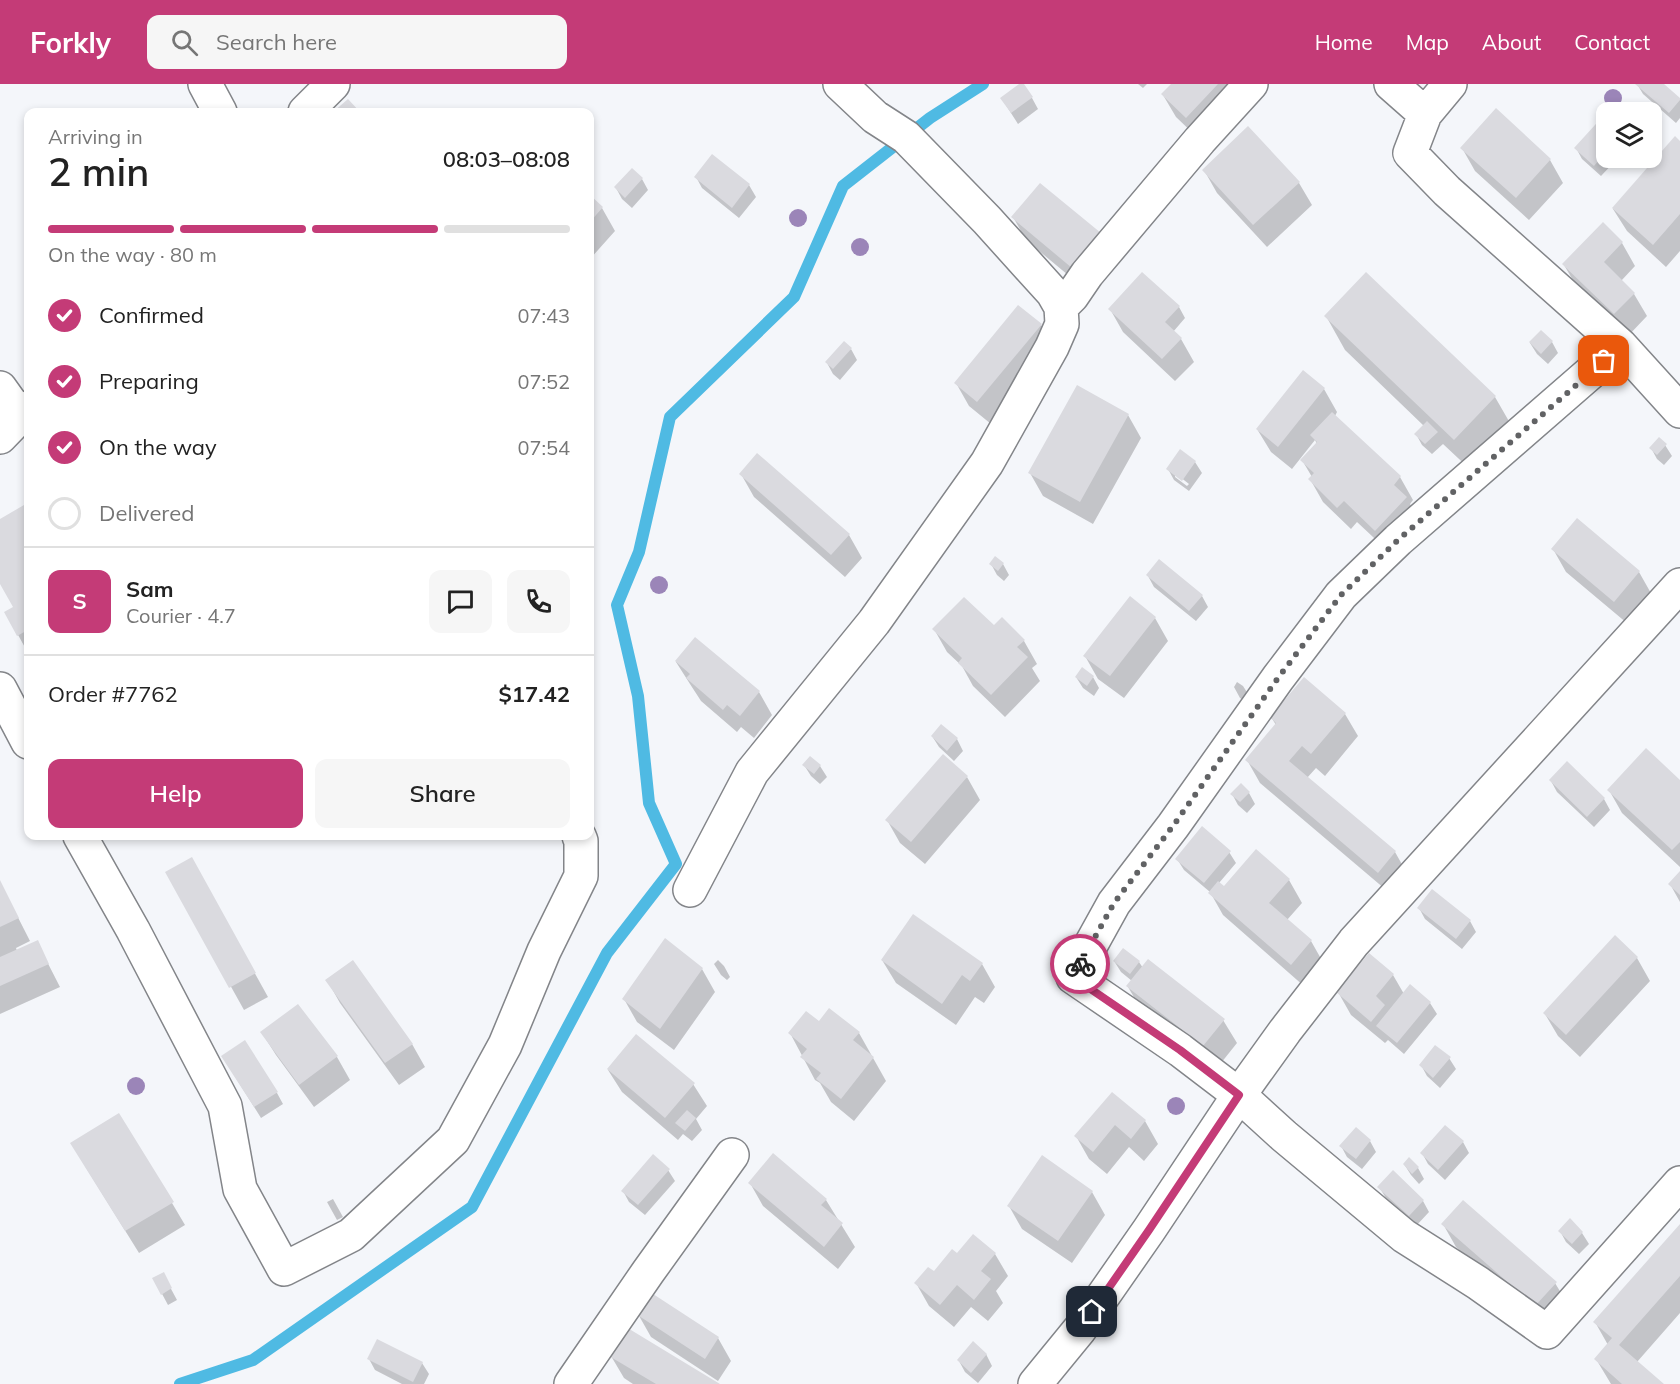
<!DOCTYPE html>
<html lang="en">
<head>
<meta charset="utf-8">
<style>
  :root { --surface:#fff; --page:#f6f6f6; --text:#222; --muted:#767676; --line:#e0e0e0; --accent:#c43b77 }
  body { margin:0; font-family:Mulish,sans-serif; background:var(--page); color:var(--text); height:100vh; display:flex; flex-direction:column; font-size:22px; white-space:nowrap }
  * { box-sizing:border-box; margin:0 }
  p { font-size:20px; color:var(--muted) }
  .icon { flex:none; width:33px; height:33px; fill:none; stroke:currentColor; stroke-width:2; stroke-linecap:round; stroke-linejoin:round }
  .map { position:relative; flex:1; overflow:hidden }
  .panel { position:absolute; left:24px; top:24px; width:570px; height:732px; display:flex; flex-direction:column; background:var(--surface); border-radius:12px; box-shadow:0 3px 9px #0003 }
  .panel>* { flex:none }
  .fabs { position:absolute; left:1596px; top:18px; display:grid; gap:12px }
  .fabs a { display:grid; place-items:center; width:66px; height:66px; border-radius:12px; background:var(--surface); box-shadow:0 3px 9px #0003; font-size:30px }
  .pin { position:absolute; display:grid; place-items:center; width:51px; height:51px; color:#fff; margin:-26px; border-radius:12px; box-shadow:0 3px 9px #0006 }
  .courier { position:absolute; display:grid; place-items:center; width:60px; height:60px; margin:-30px; border:4px solid #c43b77; border-radius:50%; background:#fff; color:#222; box-shadow:0 2px 8px #0007 }
  .summary em { font-style:normal; font-weight:600 }
  .summary div { display:flex; flex-direction:column-reverse }
  .summary { display:flex; align-items:center; justify-content:space-between; height:102px; padding:0 24px }
  h1 { font-size:39px; font-weight:600; line-height:45px }
  .bar { display:grid; grid-template-columns:repeat(4,1fr); gap:9px 6px; align-content:center; height:72px; padding:0 24px }
  .bar i { height:8px; border-radius:4px; background:var(--line) }
  .bar .current { background:var(--accent) }
  .bar p { grid-column:span 4 }
  .line { display:flex; align-items:center; gap:15px; padding:0 24px; border-top:2px solid var(--line) }
  .line div { flex:1 }
  .round { display:grid; place-items:center; flex:none; width:63px; height:63px; border-radius:12px; background:var(--page) }
  ol { padding:0 24px; list-style:none }
  li { display:flex; align-items:center; gap:18px; height:66px }
  li p { margin-inline-start:auto }
  li .icon { padding:6px; border-radius:50%; background:var(--accent); color:#fff; stroke-width:4 }
  li:last-child { color:var(--muted) }
  li i { width:33px; height:33px; border:3px solid var(--line); border-radius:50% }
  .primary-button { display:flex; gap:12px; margin-top:auto; padding:12px 24px }
  .primary-button a { flex:1; height:69px; border-radius:12px; background:var(--accent); color:#fff; font-size:24px; font-weight:600; line-height:69px; text-align:center }
  .primary-button a+a { background:var(--page); color:var(--text) }
  header { display:flex; align-items:center; gap:36px; box-sizing:border-box; height:84px; padding:0 30px; background:var(--accent); color:#fff }
  header strong { font-size:28px }
  nav { display:flex; gap:33px; margin-inline-start:auto; font-size:21px }
  .search { width:420px; height:54px; background:var(--page); display:flex; align-items:center; gap:15px; box-sizing:border-box; padding:0 21px; border-radius:12px; color:var(--muted); font-size:22px }
  .map>svg:first-child { display:block }
  .shadow { fill:#0003; fill-rule:evenodd }
  .lines { fill:none; stroke-linecap:round; stroke-linejoin:round }
  .stream { stroke:#4fbae3; stroke-width:12 }
  .building { fill:#dadadf }
  .minor-casing { stroke:#838589; stroke-width:36 }
  .minor { stroke:#fff; stroke-width:33 }
  .tree { fill:#9b85b8 }
  .done { stroke:#616264; stroke-width:6; stroke-dasharray:0 10.8 }
  .route { stroke:#c43b77; stroke-width:8 }
</style>
</head>
<body>
<header>
<strong>Forkly</strong>
<div class="search"><svg class="icon" aria-label="search" viewBox="0 0 24 24"><circle cx="10" cy="10" r="6"/><path d="M15 15l6 6"/></svg>Search here</div>
<nav><a>Home</a><a>Map</a><a>About</a><a>Contact</a></nav>
</header>
<div class="map">
<svg width="1680" height="1300" viewBox="0 0 1680 1300">
  <rect width="100%" height="100%" fill="#f4f6fa"/>
  <path class="shadow" d="M 1138,0 L 1147,0 L 1143,4 Z
    M 1173,0 L 1252,0 L 1200,56 L 1176,33 L 1163,11 Z
    M 1637,0 L 1662,0 L 1680,16 L 1680,34 L 1676,39 L 1643,10 Z
    M 1032,14 L 1038,25 L 1018,40 L 1002,15 Z
    M 462,24 L 468,28 L 458,28 Z
    M 1605,32 L 1606,33 L 1606,74 L 1618,74 L 1601,92 L 1582,75 L 1576,64 Z
    M 1680,59 L 1680,167 L 1666,183 L 1627,147 L 1613,125 Z
    M 1462,64 L 1550,76 L 1563,99 L 1529,136 L 1475,87 Z
    M 712,72 L 749,101 L 756,113 L 739,134 L 702,104 L 696,93 Z
    M 1204,86 L 1299,99 L 1312,121 L 1267,163 L 1217,109 Z
    M 642,95 L 648,106 L 632,124 L 622,115 L 616,104 Z
    M 1041,101 L 1086,206 L 1026,156 L 1013,133 Z
    M 590,113 L 602,124 L 615,147 L 590,175 Z
    M 1603,140 L 1622,159 L 1635,182 L 1621,197 L 1634,210 L 1647,232 L 1628,252 L 1577,203 L 1564,181 Z
    M 1179,223 L 1185,234 L 1173,248 L 1181,255 L 1194,278 L 1175,297 L 1123,248 L 1110,225 Z
    M 1326,232 L 1495,313 L 1514,346 L 1474,389 L 1443,360 L 1432,370 L 1422,361 L 1416,350 L 1424,342 L 1345,266 Z
    M 1041,241 L 1054,264 L 991,340 L 969,322 L 956,299 Z
    M 1552,258 L 1558,269 L 1548,280 L 1537,270 L 1530,259 Z
    M 851,265 L 857,276 L 840,296 L 833,290 L 827,279 Z
    M 1303,288 L 1324,305 L 1337,328 L 1335,332 L 1400,393 L 1413,416 L 1410,420 L 1419,436 L 1389,468 L 1357,438 L 1351,445 L 1323,418 L 1310,395 L 1312,393 L 1302,376 L 1317,360 L 1315,356 L 1292,385 L 1271,368 L 1257,345 Z
    M 1128,331 L 1141,354 L 1093,440 L 1043,412 L 1030,389 Z
    M 1665,361 L 1672,372 L 1664,381 L 1657,375 L 1651,364 Z
    M 1195,378 L 1202,389 L 1189,407 L 1174,396 L 1168,385 ZM 1175,389 L 1189,400 L 1187,402 L 1175,393 Z
    M 741,390 L 849,451 L 862,474 L 845,493 L 754,413 Z
    M 24,423 L 28,432 L 28,569 L 6,529 L 15,524 L 0,497 L 0,436 Z
    M 1578,437 L 1639,488 L 1652,511 L 1628,540 L 1566,488 L 1553,465 Z
    M 991,480 L 1003,480 L 1009,491 L 1004,497 L 997,491 Z
    M 1148,492 L 1202,512 L 1208,523 L 1196,537 L 1154,503 Z
    M 1155,534 L 1168,557 L 1124,614 L 1098,595 L 1085,572 Z
    M 994,543 L 1024,557 L 1037,580 L 1032,584 L 1040,597 L 1005,633 L 973,602 L 962,582 L 947,568 L 934,545 Z
    M 696,555 L 759,608 L 772,631 L 754,654 L 741,643 L 737,648 L 701,617 L 690,600 L 676,578 Z
    M 1076,593 L 1093,593 L 1099,604 L 1094,612 L 1083,604 Z
    M 1237,598 L 1243,602 L 1250,613 L 1246,618 L 1240,614 L 1234,603 Z
    M 1345,630 L 1358,652 L 1325,692 L 1316,684 L 1307,694 L 1395,768 L 1408,791 L 1392,811 L 1260,699 L 1247,676 L 1276,641 L 1271,633 Z
    M 941,642 L 957,655 L 963,667 L 954,677 L 939,663 L 932,652 Z
    M 810,674 L 820,682 L 827,693 L 820,700 L 811,692 L 804,681 Z
    M 1567,680 L 1604,715 L 1610,726 L 1594,743 L 1557,708 L 1551,697 Z
    M 967,693 L 980,716 L 925,780 L 900,759 L 887,736 Z
    M 1680,698 L 1680,783 L 1622,729 L 1609,706 Z
    M 1249,709 L 1255,720 L 1247,729 L 1238,721 L 1232,710 Z
    M 1229,768 L 1236,779 L 1219,799 L 1224,804 L 1289,796 L 1302,819 L 1287,836 L 1311,857 L 1324,880 L 1305,903 L 1223,831 L 1210,808 L 1184,786 L 1177,775 Z
    M 167,788 L 204,797 L 268,913 L 244,926 Z
    M 1680,789 L 1680,818 L 1670,800 Z
    M 0,798 L 30,857 L 16,864 L 17,867 L 37,858 L 60,903 L 0,930 Z
    M 1419,824 L 1470,837 L 1476,848 L 1462,865 L 1425,835 Z
    M 1615,854 L 1637,874 L 1650,897 L 1580,973 L 1558,952 L 1545,930 Z
    M 1369,871 L 1393,891 L 1404,910 L 1410,902 L 1430,919 L 1437,930 L 1404,970 L 1388,956 L 1385,959 L 1351,931 L 1338,908 Z
    M 718,876 L 724,882 L 730,893 L 727,896 L 721,891 L 714,880 Z
    M 882,876 L 982,880 L 995,903 L 984,919 L 975,913 L 956,941 L 896,899 Z
    M 1114,877 L 1139,878 L 1143,884 L 1223,936 L 1237,959 L 1217,984 L 1141,925 L 1128,903 L 1132,897 L 1121,888 Z
    M 702,885 L 715,908 L 674,966 L 637,938 L 624,915 Z
    M 327,896 L 412,960 L 425,983 L 399,1001 L 340,919 Z
    M 298,922 L 337,973 L 350,996 L 314,1023 L 276,971 L 262,949 Z
    M 819,939 L 859,949 L 886,997 L 854,1037 L 831,1018 L 820,999 L 815,996 L 790,949 Z
    M 1449,974 L 1456,985 L 1440,1004 L 1427,992 L 1421,981 Z
    M 229,983 L 277,1009 L 283,1020 L 261,1034 Z
    M 608,986 L 693,1000 L 707,1022 L 696,1035 L 702,1046 L 692,1057 L 683,1050 L 678,1056 L 622,1008 Z
    M 1112,1010 L 1145,1037 L 1158,1060 L 1144,1077 L 1129,1063 L 1107,1090 L 1089,1075 L 1076,1052 Z
    M 1370,1057 L 1376,1068 L 1362,1085 L 1347,1073 L 1341,1062 Z
    M 1463,1058 L 1469,1069 L 1445,1096 L 1428,1080 L 1422,1069 Z
    M 1404,1080 L 1418,1084 L 1424,1095 L 1419,1100 L 1411,1091 Z
    M 85,1082 L 172,1119 L 185,1141 L 139,1169 Z
    M 668,1086 L 675,1097 L 645,1131 L 629,1118 L 623,1107 Z
    M 750,1099 L 826,1116 L 855,1163 L 838,1185 L 763,1122 Z
    M 1379,1103 L 1423,1117 L 1429,1128 L 1416,1142 L 1386,1114 Z
    M 1092,1108 L 1105,1131 L 1072,1179 L 1022,1145 L 1009,1122 Z
    M 333,1115 L 343,1133 L 337,1136 L 327,1118 Z
    M 1570,1137 L 1582,1149 L 1589,1160 L 1579,1170 L 1566,1158 L 1560,1147 Z
    M 1443,1140 L 1555,1199 L 1569,1222 L 1549,1244 L 1456,1163 Z
    M 1680,1143 L 1680,1229 L 1637,1278 L 1661,1300 L 1611,1300 L 1596,1275 L 1608,1261 L 1595,1238 Z
    M 995,1170 L 1008,1192 L 996,1207 L 1003,1219 L 988,1237 L 971,1223 L 954,1243 L 929,1222 L 916,1199 L 934,1189 L 958,1171 Z
    M 163,1190 L 177,1216 L 168,1221 L 154,1195 Z
    M 638,1230 L 718,1254 L 731,1277 L 718,1297 L 651,1253 Z
    M 986,1270 L 992,1282 L 978,1299 L 965,1288 L 959,1277 Z
    M 611,1272 L 717,1300 L 633,1300 L 624,1294 Z
    M 369,1275 L 422,1279 L 429,1290 L 424,1300 L 402,1300 L 375,1286 Z"/>
  <g class="lines">
    <path class="stream" d="M 180,1300 L 253,1276 L 472,1123 L 607,869 L 676,780 L 649,719 L 638,612 L 617,521 L 639,468 L 670,333 L 794,213 L 843,102 L 930,34 L 983,0"/>
  </g>
  <path class="building" d="M 1019,0 L 1024,0 L 1033,13 L 1011,29 L 1000,14 Z
    M 1171,0 L 1218,0 L 1186,34 L 1161,10 Z
    M 1635,0 L 1664,0 L 1680,14 L 1680,16 L 1669,29 Z
    M 348,15 L 360,28 L 333,28 Z
    M 1496,24 L 1551,75 L 1516,114 L 1460,64 Z
    M 1605,30 L 1606,31 L 1606,68 L 1594,82 L 1574,64 Z
    M 1248,42 L 1300,98 L 1253,141 L 1202,86 Z
    M 1675,52 L 1680,57 L 1680,130 L 1653,161 L 1612,124 Z
    M 712,70 L 750,100 L 732,124 L 694,93 Z
    M 632,84 L 643,94 L 625,114 L 614,103 Z
    M 1040,99 L 1101,149 L 1072,184 L 1011,133 Z
    M 590,111 L 603,123 L 590,138 Z
    M 1603,138 L 1623,158 L 1604,178 L 1635,209 L 1614,230 L 1562,180 Z
    M 1142,188 L 1180,222 L 1165,238 L 1182,254 L 1162,275 L 1108,225 Z
    M 1366,188 L 1496,312 L 1454,356 L 1324,232 Z
    M 1018,221 L 1042,240 L 977,318 L 954,299 Z
    M 1541,246 L 1553,257 L 1541,270 L 1529,258 Z
    M 844,257 L 852,264 L 833,285 L 825,278 Z
    M 1303,286 L 1325,304 L 1278,363 L 1256,345 Z
    M 1077,301 L 1129,330 L 1080,418 L 1028,389 Z
    M 1332,328 L 1401,392 L 1394,401 L 1407,413 L 1375,447 L 1344,417 L 1337,424 L 1308,395 L 1314,389 L 1300,376 L 1317,358 L 1310,351 Z
    M 1427,337 L 1438,348 L 1425,360 L 1414,350 Z
    M 1659,353 L 1667,360 L 1657,371 L 1649,364 Z
    M 1180,365 L 1196,377 L 1182,397 L 1166,385 Z
    M 757,369 L 850,450 L 831,471 L 739,390 Z
    M 24,421 L 28,429 L 28,551 L 26,547 L 17,552 L 4,528 L 13,523 L 0,500 L 0,435 Z
    M 1577,434 L 1640,487 L 1614,518 L 1551,465 Z
    M 995,472 L 1004,479 L 998,487 L 989,480 Z
    M 1159,475 L 1203,511 L 1189,527 L 1146,491 Z
    M 1130,512 L 1156,533 L 1110,592 L 1083,572 Z
    M 964,513 L 994,541 L 1002,533 L 1025,556 L 1017,563 L 1028,573 L 991,611 L 958,579 L 962,574 L 932,545 Z
    M 695,553 L 760,607 L 740,632 L 727,621 L 723,626 L 686,594 L 690,590 L 675,577 Z
    M 1082,583 L 1094,592 L 1087,602 L 1075,593 Z
    M 1304,593 L 1346,629 L 1311,670 L 1302,662 L 1289,677 L 1396,767 L 1378,789 L 1245,676 L 1276,639 L 1270,633 Z
    M 941,640 L 958,654 L 947,667 L 931,652 Z
    M 1646,664 L 1680,696 L 1680,758 L 1672,766 L 1607,706 Z
    M 943,670 L 968,692 L 911,758 L 885,736 Z
    M 810,672 L 821,681 L 814,690 L 802,681 Z
    M 1567,677 L 1605,714 L 1587,733 L 1549,696 Z
    M 1241,699 L 1250,708 L 1240,718 L 1230,710 Z
    M 1202,742 L 1231,767 L 1204,799 L 1175,775 Z
    M 1256,765 L 1290,795 L 1269,819 L 1312,856 L 1291,881 L 1208,809 L 1218,797 L 1224,802 Z
    M 192,773 L 256,889 L 229,904 L 165,788 Z
    M 1680,787 L 1680,811 L 1668,800 Z
    M 0,796 L 19,834 L 0,843 Z
    M 1432,805 L 1471,836 L 1456,855 L 1417,824 Z
    M 913,830 L 983,879 L 970,897 L 962,891 L 942,920 L 881,876 Z
    M 1615,851 L 1638,873 L 1566,951 L 1543,929 Z
    M 665,854 L 703,884 L 660,945 L 622,915 Z
    M 38,856 L 49,880 L 0,902 L 0,873 Z
    M 1123,864 L 1140,877 L 1130,890 L 1113,877 Z
    M 1369,869 L 1394,890 L 1376,912 L 1385,921 L 1371,938 L 1336,908 Z
    M 1148,875 L 1225,935 L 1203,962 L 1126,902 Z
    M 353,876 L 413,960 L 385,979 L 325,896 Z
    M 1410,900 L 1431,918 L 1397,959 L 1376,942 Z
    M 298,920 L 338,972 L 299,1001 L 260,948 Z
    M 829,924 L 860,948 L 853,956 L 874,973 L 841,1015 L 816,995 L 821,989 L 800,973 L 807,965 L 788,949 L 806,927 L 819,937 Z
    M 636,950 L 695,999 L 665,1034 L 607,985 Z
    M 245,956 L 278,1008 L 254,1023 L 221,972 Z
    M 1435,961 L 1451,973 L 1433,994 L 1419,981 Z
    M 1112,1008 L 1146,1036 L 1131,1055 L 1115,1041 L 1093,1068 L 1074,1052 Z
    M 687,1026 L 696,1034 L 685,1047 L 675,1039 Z
    M 119,1029 L 174,1118 L 125,1147 L 70,1059 Z
    M 1445,1041 L 1464,1057 L 1438,1086 L 1420,1069 Z
    M 1356,1043 L 1371,1056 L 1356,1075 L 1339,1062 Z
    M 773,1069 L 827,1115 L 821,1121 L 843,1139 L 824,1163 L 748,1099 Z
    M 653,1070 L 670,1085 L 638,1121 L 621,1107 Z
    M 1042,1071 L 1093,1107 L 1058,1157 L 1007,1122 Z
    M 1409,1073 L 1419,1083 L 1412,1090 L 1403,1080 Z
    M 1393,1086 L 1424,1116 L 1409,1132 L 1377,1103 Z
    M 1463,1116 L 1557,1198 L 1535,1222 L 1441,1140 Z
    M 1570,1134 L 1583,1148 L 1572,1160 L 1558,1147 Z
    M 1680,1140 L 1680,1192 L 1619,1261 L 1664,1300 L 1622,1300 L 1594,1275 L 1612,1254 L 1593,1238 Z
    M 973,1150 L 996,1169 L 981,1187 L 991,1195 L 974,1216 L 957,1201 L 940,1221 L 914,1199 L 928,1183 L 934,1187 L 952,1165 L 957,1169 Z
    M 164,1188 L 172,1204 L 161,1211 L 152,1194 Z
    M 650,1208 L 719,1253 L 705,1275 L 636,1230 Z
    M 626,1243 L 720,1300 L 656,1300 L 609,1272 Z
    M 377,1255 L 423,1278 L 413,1298 L 367,1275 Z
    M 973,1257 L 987,1270 L 971,1289 L 957,1276 Z"/>
  <g class="lines">
    <defs>
      <path id="minor" d="M 205,0 L 220,28
        M 840,0 L 875,33 L 906,53 L 987,136 L 1053,209 L 1061,223
        M 1391,0 L 1425,30 L 1410,69 L 1447,107 L 1621,262 L 1680,327
        M 305,28 L 333,0
        M 1425,30 L 1450,0
        M 1621,262 L 1398,456 L 1341,511 L 1278,594 L 1173,742 L 1114,819 L 1073,893 L 1180,966 L 1239,1011 L 1284,1052 L 1404,1152 L 1478,1199 L 1547,1248 L 1680,1099
        M 0,304 L 20,332
        M 0,353 L 28,324
        M 0,605 L 28,658
        M 80,752 L 133,846 L 225,1022 L 240,1105 L 284,1185 L 351,1151 L 453,1056 L 505,961 L 544,867 L 581,792 L 581,757 L 579,752
        M 690,806 L 752,688 L 874,538 L 987,379 L 1052,263 L 1062,240 L 1061,223 L 1072,212 L 1087,190 L 1200,56 L 1251,0
        M 571,1300 L 648,1188 L 732,1071
        M 1035,1300 L 1080,1245 L 1149,1146 L 1239,1011 L 1285,947 L 1354,858 L 1680,501"/>
    </defs>
    <use href="#minor" class="minor-casing"/>
    <use href="#minor" class="minor"/>
  </g>
  <g class="tree">
    <circle cx="1613" cy="14" r="9"/>
    <circle cx="798" cy="134" r="9"/>
    <circle cx="860" cy="163" r="9"/>
    <circle cx="659" cy="501" r="9"/>
    <circle cx="136" cy="1002" r="9"/>
    <circle cx="1176" cy="1022" r="9"/>
  </g>
  <g class="lines">
    <path class="done" d="M 1080,880 L 1114,819 L 1173,742 L 1278,594 L 1341,511 L 1398,456 L 1604,277"/>
    <path class="route" d="M 1080,880 L 1073,893 L 1180,966 L 1239,1011 L 1149,1146 L 1092,1228"/>
  </g>
</svg>
<div class="fabs">
<a><svg class="icon" aria-label="layers" viewBox="0 0 24 24"><path d="M12 4l9 5-9 5-9-5zM3 14l9 5 9-5"/></svg></a>
</div>
<div class="pin" style="left:1604px;top:277px;background:#ea580c"><svg class="icon" aria-label="bag" viewBox="0 0 24 24"><path d="M5 8h14l-1 12H6zM9 8a3 3 0 0 1 6 0"/></svg></div>
<div class="pin" style="left:1092px;top:1228px;background:#1f2937"><svg class="icon" aria-label="home" viewBox="0 0 24 24"><path d="M3 11l9-7 9 7M6 9v11h12V9"/></svg></div>
<div class="courier" style="left:1080px;top:880px"><svg class="icon" aria-label="bike" viewBox="0 0 24 24"><circle cx="6" cy="16" r="4"/><circle cx="18" cy="16" r="4"/><path d="M6 16l4-8h5l3 8M10 8l3 8H6M13 5h3"/></svg></div>
<section class="panel">
<div class="summary"><div><h1>2 min</h1><p>Arriving in</p></div><em>08:03–08:08</em></div>
<div class="bar"><i class="current"></i><i class="current"></i><i class="current"></i><i></i><p>On the way · 80 m</p></div>
<ol>
<li><svg class="icon" aria-label="check" viewBox="0 0 24 24"><path d="M5 12l5 5 9-10"/></svg>Confirmed<p>07:43</p></li>
<li><svg class="icon" aria-label="check" viewBox="0 0 24 24"><path d="M5 12l5 5 9-10"/></svg>Preparing<p>07:52</p></li>
<li><svg class="icon" aria-label="check" viewBox="0 0 24 24"><path d="M5 12l5 5 9-10"/></svg>On the way<p>07:54</p></li>
<li><i></i>Delivered</li>
</ol>
<div class="line" style="height:108px"><b class="round" style="background:var(--accent);color:#fff">S</b><div><b>Sam</b><p>Courier · 4.7</p></div><a class="round"><svg class="icon" aria-label="chat" viewBox="0 0 24 24"><path d="M4 5h16v11H9l-5 4z"/></svg></a><a class="round"><svg class="icon" aria-label="phone" viewBox="0 0 24 24"><path d="M5 4h4l2 5-3 2q2 4 5 5l2-3 5 2v4C11 20 4 13 5 4z"/></svg></a></div>
<div class="line" style="height:78px"><div>Order #7762</div><b>$17.42</b></div>
<div class="primary-button"><a>Help</a><a>Share</a></div>
</section>
</div>
</body>
</html>
